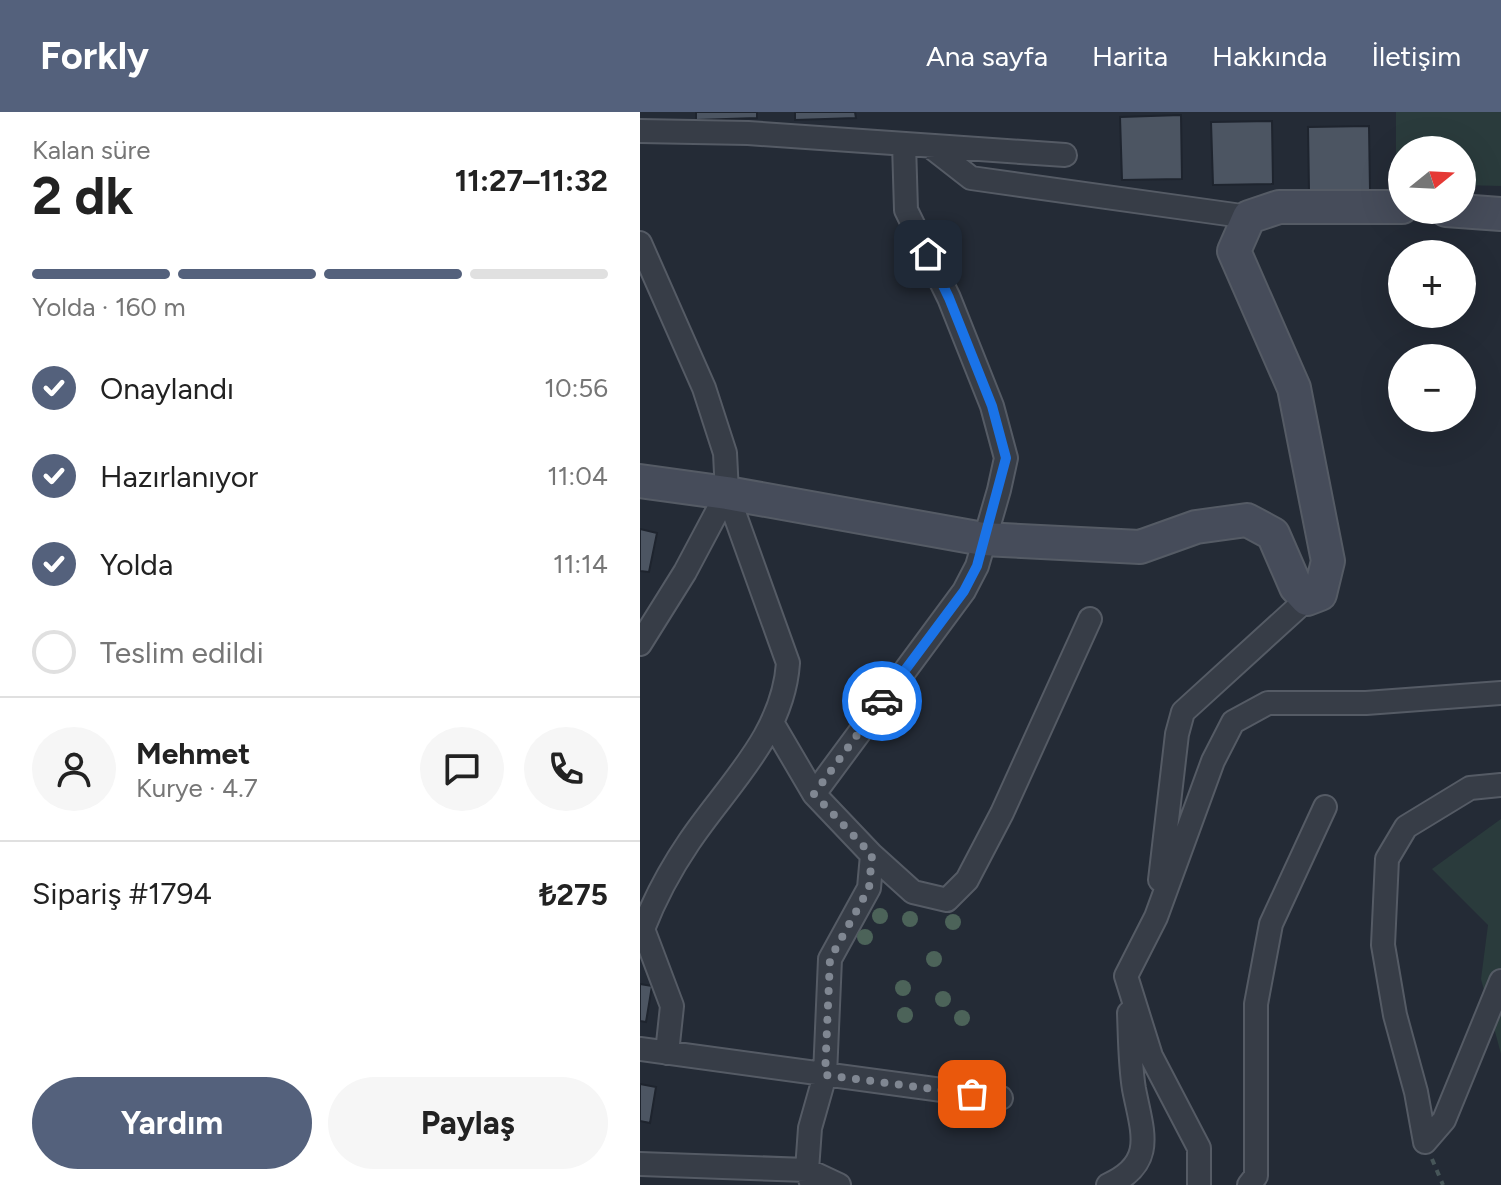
<!DOCTYPE html>
<html lang="tr">
<head>
<meta charset="utf-8">
<style>
  :root { --surface:#fff; --page:#f6f6f6; --text:#222; --muted:#767676; --line:#e0e0e0; --accent:#54617c }
  body { margin:0; font-family:Figtree,sans-serif; background:var(--page); color:var(--text); height:100vh; display:flex; flex-direction:column; font-size:30px; white-space:nowrap }
  * { box-sizing:border-box; margin:0 }
  p { font-size:26px; color:var(--muted) }
  .icon { flex:none; width:44px; height:44px; fill:none; stroke:currentColor; stroke-width:2; stroke-linecap:round; stroke-linejoin:round }
  .map { position:relative; flex:1; overflow:hidden }
  .sheet { display:flex; flex-direction:column; background:var(--surface); width:640px }
  .sheet>* { flex:none }
  .needle { width:52px; rotate:72deg }
  .fabs { position:absolute; left:748px; top:24px; display:grid; gap:16px }
  .fabs a { display:grid; place-items:center; width:88px; height:88px; border-radius:50%; background:var(--surface); box-shadow:0 8px 32px #0002; font-size:40px }
  .pin { position:absolute; display:grid; place-items:center; width:68px; height:68px; color:#fff; margin:-34px; border-radius:16px; box-shadow:0 4px 12px #0006 }
  .courier { position:absolute; display:grid; place-items:center; width:80px; height:80px; margin:-40px; border:6px solid #1a73e8; border-radius:50%; background:#fff; color:#222; box-shadow:0 2px 10px #0007 }
  .summary em { font-style:normal; font-weight:700 }
  .summary div { display:flex; flex-direction:column-reverse }
  .summary { display:flex; align-items:center; justify-content:space-between; height:136px; padding:0 32px }
  h1 { font-size:52px; font-weight:700; line-height:60px }
  .bar { display:grid; grid-template-columns:repeat(4,1fr); gap:12px 8px; align-content:center; height:96px; padding:0 32px }
  .bar i { height:10px; border-radius:6px; background:var(--line) }
  .bar .selected { background:var(--accent) }
  .bar p { grid-column:span 4 }
  .line { display:flex; align-items:center; gap:20px; padding:0 32px; border-top:2px solid var(--line) }
  .line div { flex:1 }
  .round { display:grid; place-items:center; flex:none; width:84px; height:84px; border-radius:42px; background:var(--page) }
  ol { padding:0 32px; list-style:none }
  li { display:flex; align-items:center; gap:24px; height:88px }
  li p { margin-inline-start:auto }
  li .icon { padding:8px; border-radius:50%; background:var(--accent); color:#fff; stroke-width:4 }
  li:last-child { color:var(--muted) }
  li i { width:44px; height:44px; border:4px solid var(--line); border-radius:50% }
  .primary-button { display:flex; gap:16px; margin-top:auto; padding:16px 32px }
  .primary-button a { flex:1; height:92px; border-radius:48px; background:var(--accent); color:#fff; font-size:32px; font-weight:700; line-height:92px; text-align:center }
  .primary-button a+a { background:var(--page); color:var(--text) }
  header { display:flex; align-items:center; gap:48px; box-sizing:border-box; height:112px; padding:0 40px; background:var(--accent); color:#fff }
  header strong { font-size:38px }
  nav { display:flex; gap:44px; margin-inline-start:auto; font-size:28px }
  main { display:flex; flex:1; min-height:0 }
  .map>svg:first-child { display:block }
  .green { fill:#2a3b3c }
  .building { fill:#4c5562; stroke:#1e242e; stroke-width:2 }
  .lines { fill:none; stroke-linecap:round; stroke-linejoin:round }
  .street-casing { stroke:#555b65; stroke-width:26 }
  .secondary-casing { stroke:#555b65; stroke-width:36 }
  .path { stroke:#475659; stroke-width:4; stroke-dasharray:6 6; stroke-linecap:butt }
  .street { stroke:#373d47; stroke-width:22 }
  .secondary { stroke:#464c5a; stroke-width:32 }
  .tree { fill:#4c6359 }
  .done { stroke:#808792; stroke-width:8; stroke-dasharray:0 14.4 }
  .route { stroke:#1a73e8; stroke-width:10 }
</style>
</head>
<body>
<header>
<strong>Forkly</strong>
<nav><a>Ana sayfa</a><a>Harita</a><a>Hakkında</a><a>İletişim</a></nav>
</header>
<main>
<section class="sheet">
<div class="summary"><div><h1>2 dk</h1><p>Kalan süre</p></div><em>11:27–11:32</em></div>
<div class="bar"><i class="selected"></i><i class="selected"></i><i class="selected"></i><i></i><p>Yolda · 160 m</p></div>
<ol>
<li><svg class="icon" aria-label="check" viewBox="0 0 24 24"><path d="M5 12l5 5 9-10"/></svg>Onaylandı<p>10:56</p></li>
<li><svg class="icon" aria-label="check" viewBox="0 0 24 24"><path d="M5 12l5 5 9-10"/></svg>Hazırlanıyor<p>11:04</p></li>
<li><svg class="icon" aria-label="check" viewBox="0 0 24 24"><path d="M5 12l5 5 9-10"/></svg>Yolda<p>11:14</p></li>
<li><i></i>Teslim edildi</li>
</ol>
<div class="line" style="height:144px"><a class="round"><svg class="icon" aria-label="person" viewBox="0 0 24 24"><circle cx="12" cy="8" r="4"/><path d="M4 21q1-7 8-7t8 7"/></svg></a><div><b>Mehmet</b><p>Kurye · 4.7</p></div><a class="round"><svg class="icon" aria-label="chat" viewBox="0 0 24 24"><path d="M4 5h16v11H9l-5 4z"/></svg></a><a class="round"><svg class="icon" aria-label="phone" viewBox="0 0 24 24"><path d="M5 4h4l2 5-3 2q2 4 5 5l2-3 5 2v4C11 20 4 13 5 4z"/></svg></a></div>
<div class="line" style="height:104px"><div>Sipariş #1794</div><b>₺275</b></div>
<div class="primary-button"><a>Yardım</a><a>Paylaş</a></div>
</section>
<div class="map">
<svg width="861" height="1073" viewBox="0 0 861 1073">
  <rect width="100%" height="100%" fill="#242b36"/>
  <path class="green" d="M 756,0 L 861,0 L 861,74 L 822,73 L 822,38 L 762,38 L 762,73 L 756,73 Z
    M 861,707 L 861,942 L 841,867 L 848,813 L 792,757 Z"/>
  <path class="building" d="M 56,0 L 117,0 L 117,6 L 56,8 Z
    M 155,0 L 215,0 L 216,6 L 155,8 Z
    M 541,3 L 542,67 L 482,68 L 480,5 Z
    M 632,9 L 633,72 L 573,73 L 571,10 Z
    M 729,14 L 730,78 L 669,79 L 668,15 Z
    M 0,417 L 17,421 L 9,460 L 0,459 Z
    M 0,872 L 12,874 L 6,910 L 0,909 Z
    M 0,972 L 16,975 L 10,1011 L 0,1009 Z"/>
  <g class="lines">
    <defs>
      <path id="street" d="M 0,19 L 108,21 L 425,43
        M 290,34 L 331,66 L 609,105
        M 0,131 L 64,276 L 85,341 L 87,381 L 45,460 L 0,532
        M 133,612 L 174,682
        M 232,743 L 273,780 L 307,788 L 327,768 L 362,701 L 450,507
        M 520,768 L 537,622 L 543,600 L 667,487
        M 0,937 L 361,986
        M 27,941 L 32,894 L 3,817 C 15,786 30,758 49,730 C 87,673 143,624 148,551 L 87,381
        M 785,1030 L 776,980 L 755,903 L 743,833 L 747,747 L 766,715 L 830,676 L 861,673
        M 785,1030 L 804,1008 L 861,869
        M 0,1052 L 167,1058 L 199,1073
        M 172,1073 L 167,1058 L 170,1016 L 185,963 L 190,847 L 229,776 L 232,743 L 174,682 L 324,479 L 337,454 L 359,378 L 366,346 L 352,294 L 309,186 L 266,98 L 264,32
        M 468,1073 C 517,1051 502,1019 494,977 C 490,953 490,926 489,901
        M 559,1073 L 559,1036 L 511,944 L 486,864 L 516,805 L 573,649 L 593,610 L 628,591 L 726,591 L 861,581
        M 609,1073 L 616,1064 L 616,892 L 631,812 L 685,695"/>
      <path id="secondary" d="M 806,98 L 861,102
        M 0,369 L 87,381 L 343,427 L 500,435 L 556,415 L 607,408 L 633,422 L 656,475 L 667,487 L 680,482 L 688,449 L 654,276 L 594,139 L 609,105 L 639,95 L 762,95"/>
    </defs>
    <use href="#street" class="street-casing"/>
    <use href="#secondary" class="secondary-casing"/>
    <path class="path" d="M 792,1047 L 803,1073"/>
    <use href="#street" class="street"/>
    <use href="#secondary" class="secondary"/>
  </g>
  <g class="tree">
    <circle cx="240" cy="804" r="8"/>
    <circle cx="270" cy="807" r="8"/>
    <circle cx="313" cy="810" r="8"/>
    <circle cx="225" cy="825" r="8"/>
    <circle cx="294" cy="847" r="8"/>
    <circle cx="263" cy="876" r="8"/>
    <circle cx="303" cy="887" r="8"/>
    <circle cx="265" cy="903" r="8"/>
    <circle cx="322" cy="906" r="8"/>
  </g>
  <g class="lines">
    <path class="done" d="M 242,589 L 174,682 L 232,743 L 229,776 L 190,847 L 185,963 L 332,982"/>
    <path class="route" d="M 242,589 L 324,479 L 337,454 L 366,346 L 352,294 L 309,186 L 288,142"/>
  </g>
</svg>
<div class="fabs">
<a><svg class="needle" viewBox="-14 -14 28 28"><path d="M0-13l5 13h-10z" fill="#e53935"/><path d="M0 13l5-13h-10z" fill="#767676"/></svg></a>
<a>+</a>
<a>−</a>
</div>
<div class="pin" style="left:332px;top:982px;background:#ea580c"><svg class="icon" aria-label="bag" viewBox="0 0 24 24"><path d="M5 8h14l-1 12H6zM9 8a3 3 0 0 1 6 0"/></svg></div>
<div class="pin" style="left:288px;top:142px;background:#1f2937"><svg class="icon" aria-label="home" viewBox="0 0 24 24"><path d="M3 11l9-7 9 7M6 9v11h12V9"/></svg></div>
<div class="courier" style="left:242px;top:589px"><svg class="icon" aria-label="car" viewBox="0 0 24 24"><path d="M5 17H2v-5l4-1 3-4h7l3 4 3 1v5h-3M9 17h6M6 11h13"/><circle cx="7" cy="17" r="2"/><circle cx="17" cy="17" r="2"/></svg></div>
</div>
</main>
</body>
</html>
